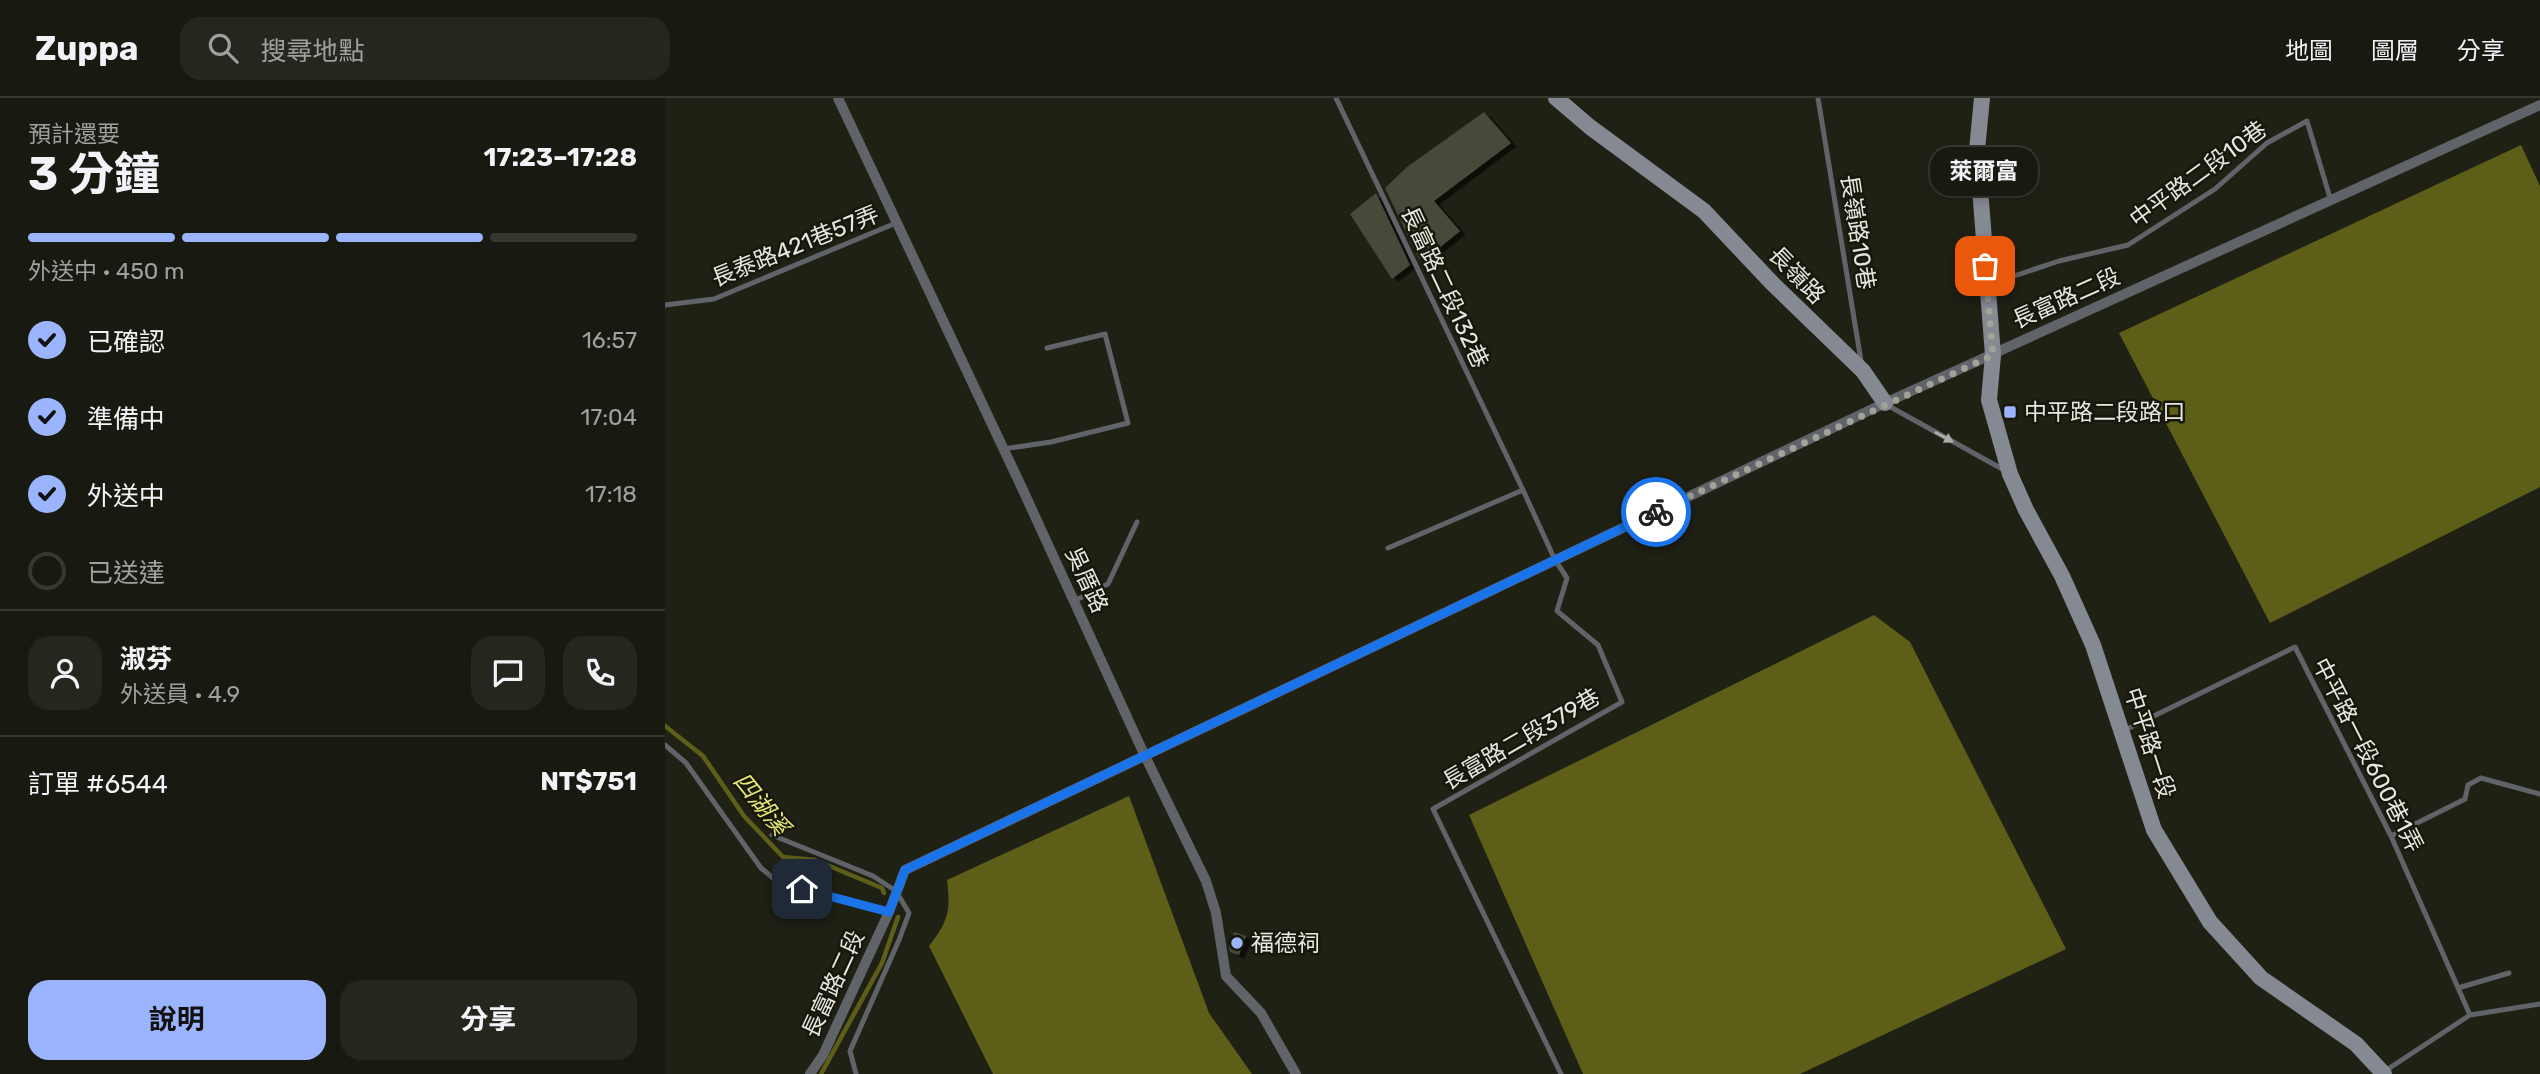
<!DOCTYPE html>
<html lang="zh-TW">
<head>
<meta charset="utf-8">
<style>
  :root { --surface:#181910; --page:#25261e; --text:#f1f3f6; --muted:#9fa09f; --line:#363830; --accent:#9ab5fd }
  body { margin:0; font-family:Rubik,"Noto Sans TC",sans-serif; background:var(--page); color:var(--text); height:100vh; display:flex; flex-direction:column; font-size:26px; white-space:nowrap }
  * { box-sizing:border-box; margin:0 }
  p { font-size:23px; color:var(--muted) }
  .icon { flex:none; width:38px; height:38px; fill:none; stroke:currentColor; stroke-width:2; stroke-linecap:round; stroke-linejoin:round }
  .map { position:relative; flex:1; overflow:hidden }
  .drawer { display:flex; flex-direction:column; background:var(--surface); width:665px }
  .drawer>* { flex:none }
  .pin { position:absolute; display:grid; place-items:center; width:60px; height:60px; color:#fff; margin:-30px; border-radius:14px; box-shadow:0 4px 10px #0006 }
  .courier { position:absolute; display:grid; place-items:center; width:70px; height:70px; margin:-35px; border:5px solid #1a73e8; border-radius:50%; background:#fff; color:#222; box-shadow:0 2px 9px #0007 }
  .bubble { position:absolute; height:49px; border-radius:21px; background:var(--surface); box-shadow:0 4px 10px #0003,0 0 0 2px var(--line); font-size:23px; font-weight:700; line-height:49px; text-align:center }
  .headline em { font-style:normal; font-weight:700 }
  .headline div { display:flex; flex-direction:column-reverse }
  .headline { display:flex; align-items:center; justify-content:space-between; height:119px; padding:0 28px }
  h1 { font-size:46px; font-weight:700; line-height:52px }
  .bar { display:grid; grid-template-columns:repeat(4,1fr); gap:10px 7px; align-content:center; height:84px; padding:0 28px }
  .bar i { height:9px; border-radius:5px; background:var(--line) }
  .bar .selected { background:var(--accent) }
  .bar p { grid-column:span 4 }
  .line { display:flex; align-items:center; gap:18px; padding:0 28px; border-top:2px solid var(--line) }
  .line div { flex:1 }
  .round { display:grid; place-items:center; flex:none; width:74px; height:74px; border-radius:21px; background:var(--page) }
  ol { padding:0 28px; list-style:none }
  li { display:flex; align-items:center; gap:21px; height:77px }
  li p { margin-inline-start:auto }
  li .icon { padding:7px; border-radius:50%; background:var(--accent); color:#111; stroke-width:4 }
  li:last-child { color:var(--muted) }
  li i { width:38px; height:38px; border:4px solid var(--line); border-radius:50% }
  .primary-button { display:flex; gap:14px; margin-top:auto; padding:14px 28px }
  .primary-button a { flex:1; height:80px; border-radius:21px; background:var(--accent); color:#111; font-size:28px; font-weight:700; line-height:80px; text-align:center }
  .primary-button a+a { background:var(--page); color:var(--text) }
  header { display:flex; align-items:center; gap:42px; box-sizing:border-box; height:98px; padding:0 35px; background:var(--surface); border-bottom:2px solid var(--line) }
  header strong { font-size:33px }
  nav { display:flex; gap:38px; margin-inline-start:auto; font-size:24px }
  .search { width:490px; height:63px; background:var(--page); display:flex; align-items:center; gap:18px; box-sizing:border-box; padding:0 24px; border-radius:21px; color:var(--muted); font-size:26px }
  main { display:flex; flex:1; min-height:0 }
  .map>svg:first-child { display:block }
  .water { fill:#5d5f18 }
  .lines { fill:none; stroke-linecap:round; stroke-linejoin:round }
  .stream { stroke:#5d5f18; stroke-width:4.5 }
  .building { fill:#47483b; filter:url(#shadow) }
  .lane { stroke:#606368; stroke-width:5 }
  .street { stroke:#606368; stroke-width:10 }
  .secondary { stroke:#858992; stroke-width:16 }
  .oneway { fill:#aaaca9 }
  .done { stroke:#a1a298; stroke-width:7; stroke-dasharray:0 12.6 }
  .route { stroke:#1a73e8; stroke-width:9 }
  .poi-dot { fill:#9ab5fd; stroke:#17170c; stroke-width:2.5 }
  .labels { text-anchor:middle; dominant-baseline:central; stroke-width:5; stroke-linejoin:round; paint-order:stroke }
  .street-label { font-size:23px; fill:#e7e7df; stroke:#17170c }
  .poi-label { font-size:23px; fill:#e7e7df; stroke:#17170c; text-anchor:start }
  .water-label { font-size:24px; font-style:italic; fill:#e6ea72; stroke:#17170c }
</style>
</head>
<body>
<header>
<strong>Zuppa</strong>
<div class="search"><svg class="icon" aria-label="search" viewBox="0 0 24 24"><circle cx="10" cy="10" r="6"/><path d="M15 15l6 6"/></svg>搜尋地點</div>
<nav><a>地圖</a><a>圖層</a><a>分享</a></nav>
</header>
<main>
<section class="drawer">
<div class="headline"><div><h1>3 分鐘</h1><p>預計還要</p></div><em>17:23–17:28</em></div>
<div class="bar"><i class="selected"></i><i class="selected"></i><i class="selected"></i><i></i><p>外送中 · 450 m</p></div>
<ol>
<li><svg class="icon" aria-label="check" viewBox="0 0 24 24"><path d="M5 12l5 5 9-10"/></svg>已確認<p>16:57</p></li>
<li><svg class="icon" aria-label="check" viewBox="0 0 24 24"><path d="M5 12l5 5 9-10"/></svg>準備中<p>17:04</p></li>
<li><svg class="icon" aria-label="check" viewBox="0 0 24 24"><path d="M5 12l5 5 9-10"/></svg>外送中<p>17:18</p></li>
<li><i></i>已送達</li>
</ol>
<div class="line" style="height:126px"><a class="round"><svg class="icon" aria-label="person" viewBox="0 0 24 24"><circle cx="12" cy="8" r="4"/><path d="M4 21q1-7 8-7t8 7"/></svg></a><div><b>淑芬</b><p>外送員 · 4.9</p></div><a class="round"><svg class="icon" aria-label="chat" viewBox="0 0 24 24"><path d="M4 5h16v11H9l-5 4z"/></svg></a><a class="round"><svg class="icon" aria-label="phone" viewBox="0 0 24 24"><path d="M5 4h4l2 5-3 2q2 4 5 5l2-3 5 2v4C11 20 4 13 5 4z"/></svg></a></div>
<div class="line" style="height:91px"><div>訂單 #6544</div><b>NT$751</b></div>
<div class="primary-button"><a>說明</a><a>分享</a></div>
</section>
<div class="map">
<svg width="1875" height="976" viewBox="0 0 1875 976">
  <defs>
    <filter id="shadow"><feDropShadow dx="5.5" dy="3.5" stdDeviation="0" flood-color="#0009"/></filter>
  </defs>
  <rect width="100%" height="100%" fill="#202115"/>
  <path class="water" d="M 1856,47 L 1875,88 L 1875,389 L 1605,525 L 1454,235 Z
    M 1209,517 L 1245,544 L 1401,851 L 1135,976 L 918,976 L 804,717 Z
    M 464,698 L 544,915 L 587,976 L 328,976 L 264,848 C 283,824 286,813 282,782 Z"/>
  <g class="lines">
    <path class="stream" d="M 0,628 L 38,658 L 79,718 L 118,759 L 150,762 L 217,790 L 219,795
      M 156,976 L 217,865 L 233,819"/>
  </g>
  <path class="building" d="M 819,14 L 846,45 L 769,103 L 795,133 L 761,161 L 759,157 L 754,161 L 720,90 L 742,69 Z
    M 711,95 L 745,167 L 727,181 L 685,116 Z
    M 569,834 L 581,838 L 574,857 L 565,854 L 564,848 Z"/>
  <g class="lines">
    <path class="lane" d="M 671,0 L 858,392
      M 1153,0 L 1196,263
      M 1325,186 L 1394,163 L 1463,147 L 1550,91 L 1602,45 L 1642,23 L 1666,103
      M 0,207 L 49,201 L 231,125
      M 1222,307 L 1339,372
      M 338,351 L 386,344 L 463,325 L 440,236 L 382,250
      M 723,450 L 858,392 L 890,462 L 902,480 L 892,513 L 933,547 L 957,604 L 768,711 L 896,976
      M 409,503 L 443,486 L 472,424
      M 1458,633 L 1630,549 L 1726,738 L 1805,917
      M 0,647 L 21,665 L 96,770 L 115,786 L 224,814
      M 107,737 L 208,778 L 231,793 L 244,815 L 234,842 L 185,953 L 191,976
      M 1726,738 L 1800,701 L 1803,687 L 1816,680 L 1875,696
      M 1793,890 L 1844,875
      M 1720,973 L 1805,917 L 1875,906"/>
    <path class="street" d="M 173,0 L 357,390 L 479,656 L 541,783 L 551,815 L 561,878 L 596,915 L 631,976
      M 145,976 L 158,957 L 224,814 L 240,772 L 1220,305 L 1875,7"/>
    <path class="secondary" d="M 891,0 L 925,29 L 1039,113 L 1107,185 L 1198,273 L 1220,305
      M 1317,0 L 1312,52 L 1328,257 L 1324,302 L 1345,376 L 1361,412 L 1397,478 L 1428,547 L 1489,732 L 1545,824 L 1596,880 L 1691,946 L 1719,976"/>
  </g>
  <defs><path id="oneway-solid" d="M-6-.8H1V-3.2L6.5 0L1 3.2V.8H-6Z" transform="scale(1.75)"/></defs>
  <use class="oneway" href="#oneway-solid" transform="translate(1279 339) rotate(29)"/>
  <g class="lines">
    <path class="done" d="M 991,414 L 1328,257 L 1320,168"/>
    <path class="route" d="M 137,791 L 224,814 L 240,772 L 991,414"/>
  </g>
  <g class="poi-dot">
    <rect x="1338" y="307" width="14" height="14" rx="3.5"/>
    <circle cx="572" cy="845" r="7"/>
  </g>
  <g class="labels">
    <g class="street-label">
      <text transform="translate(1533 76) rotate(-36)">中平路二段10巷</text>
      <text transform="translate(1193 134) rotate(81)">長嶺路10巷</text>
      <text transform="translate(130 148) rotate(-22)">長泰路421巷57弄</text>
      <text transform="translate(1132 177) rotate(46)">長嶺路</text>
      <text transform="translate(780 189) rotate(65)">長富路二段132巷</text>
      <text transform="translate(1401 200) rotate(-24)">長富路二段</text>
      <text transform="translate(422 482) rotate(65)">吳厝路</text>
      <text transform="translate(856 641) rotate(-30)">長富路二段379巷</text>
      <text transform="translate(1485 645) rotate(72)">中平路一段</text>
      <text transform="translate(1703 657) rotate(63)">中平路一段600巷1弄</text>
      <text transform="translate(168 886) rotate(-65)">長富路二段</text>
    </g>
    <g class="poi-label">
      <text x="1359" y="314">中平路二段路口</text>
      <text x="586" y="845">福德祠</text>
    </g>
    <g class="water-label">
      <text transform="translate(96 706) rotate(51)">四湖溪</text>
    </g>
  </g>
</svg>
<div class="pin" style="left:1320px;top:168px;background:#ea580c"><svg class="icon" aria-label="bag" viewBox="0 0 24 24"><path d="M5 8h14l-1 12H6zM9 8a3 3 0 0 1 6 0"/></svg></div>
<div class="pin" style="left:137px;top:791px;background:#1f2937"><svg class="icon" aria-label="home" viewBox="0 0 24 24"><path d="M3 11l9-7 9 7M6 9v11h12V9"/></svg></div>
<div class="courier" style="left:991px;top:414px"><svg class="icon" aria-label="bike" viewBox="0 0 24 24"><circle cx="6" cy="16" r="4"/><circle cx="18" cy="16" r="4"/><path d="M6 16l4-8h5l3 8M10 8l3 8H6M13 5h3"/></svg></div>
<div class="bubble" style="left:1265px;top:49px;width:108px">萊爾富</div>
</div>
</main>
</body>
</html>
